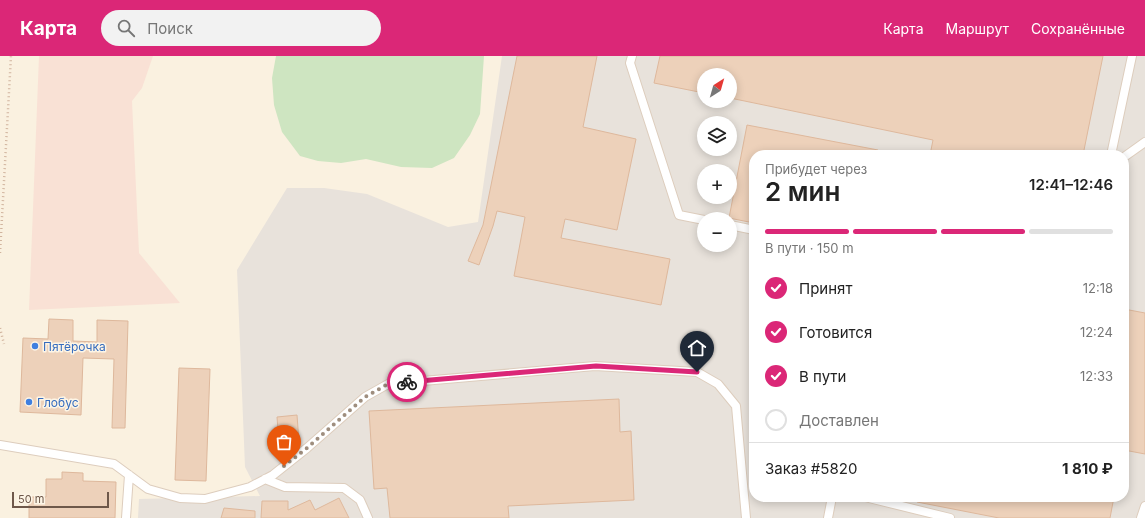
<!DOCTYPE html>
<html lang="ru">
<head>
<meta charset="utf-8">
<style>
  :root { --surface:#fff; --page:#f2f2f2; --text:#222; --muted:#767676; --line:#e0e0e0; --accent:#db2777 }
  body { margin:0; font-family:Inter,sans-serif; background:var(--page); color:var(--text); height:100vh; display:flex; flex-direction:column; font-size:15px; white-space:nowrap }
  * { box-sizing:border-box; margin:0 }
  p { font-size:13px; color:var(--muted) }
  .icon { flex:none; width:22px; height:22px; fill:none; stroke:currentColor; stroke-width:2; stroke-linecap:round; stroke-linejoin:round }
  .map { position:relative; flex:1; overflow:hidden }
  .sheet { position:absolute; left:749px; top:94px; width:380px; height:352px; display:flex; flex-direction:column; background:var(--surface); border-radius:16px; box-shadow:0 2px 10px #0003 }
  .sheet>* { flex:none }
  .needle { width:26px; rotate:37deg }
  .controls { position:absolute; left:697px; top:12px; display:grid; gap:8px }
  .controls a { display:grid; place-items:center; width:40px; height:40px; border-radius:50%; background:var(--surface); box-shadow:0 2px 10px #0003; font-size:20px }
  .scale { position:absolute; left:12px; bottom:10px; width:97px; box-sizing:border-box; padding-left:4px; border:2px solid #6e584a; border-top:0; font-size:11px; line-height:14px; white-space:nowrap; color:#6e584a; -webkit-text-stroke:3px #fdf5e6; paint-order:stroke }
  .pin { position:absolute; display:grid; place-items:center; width:34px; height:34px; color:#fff; margin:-41px -17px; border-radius:50% 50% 50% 0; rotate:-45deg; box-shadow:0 0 4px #0007 }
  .pin .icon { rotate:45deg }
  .courier { position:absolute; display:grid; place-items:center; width:40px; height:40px; margin:-20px; border:3px solid #db2777; border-radius:50%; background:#fff; color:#222; box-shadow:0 1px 5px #0007 }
  .headline em { font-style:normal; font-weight:600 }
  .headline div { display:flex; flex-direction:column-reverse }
  .headline { display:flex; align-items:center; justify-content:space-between; height:68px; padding:0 16px }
  h1 { font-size:26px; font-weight:600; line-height:30px }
  .bar { display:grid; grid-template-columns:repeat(4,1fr); gap:6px 4px; align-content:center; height:48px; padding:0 16px }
  .bar i { height:5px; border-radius:3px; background:var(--line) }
  .bar .selected { background:var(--accent) }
  .bar p { grid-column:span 4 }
  .line { display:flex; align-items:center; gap:10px; padding:0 16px; border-top:1px solid var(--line) }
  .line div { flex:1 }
  ol { padding:0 16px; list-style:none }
  li { display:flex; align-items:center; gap:12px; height:44px }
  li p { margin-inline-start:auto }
  li .icon { padding:4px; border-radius:50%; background:var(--accent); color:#fff; stroke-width:4 }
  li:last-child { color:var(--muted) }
  li i { width:22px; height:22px; border:2px solid var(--line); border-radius:50% }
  header { display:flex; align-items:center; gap:24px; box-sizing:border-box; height:56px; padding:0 20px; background:var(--accent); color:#fff }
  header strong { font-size:19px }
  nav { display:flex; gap:22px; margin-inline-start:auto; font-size:14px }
  .search { width:280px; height:36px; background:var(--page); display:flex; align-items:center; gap:10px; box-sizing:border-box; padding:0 14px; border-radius:22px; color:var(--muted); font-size:15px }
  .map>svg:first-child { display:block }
  .commercial { fill:#f9e1d5 }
  .industrial { fill:#e8e2db; fill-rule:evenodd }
  .green { fill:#cee5c1 }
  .building { fill:#edd1ba; stroke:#deb89c }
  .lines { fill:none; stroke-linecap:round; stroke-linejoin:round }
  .lane-casing { stroke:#ddcdbd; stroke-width:10 }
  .path { stroke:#d1b49e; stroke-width:2.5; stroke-dasharray:1 3; stroke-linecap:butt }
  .lane { stroke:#fff; stroke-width:8 }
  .done { stroke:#9f8e7e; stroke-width:4; stroke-dasharray:0 7.2 }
  .route { stroke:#db2777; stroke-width:5 }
  .shop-dot { fill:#3f7fe0; stroke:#fdf5e6; stroke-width:1.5 }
  .labels { text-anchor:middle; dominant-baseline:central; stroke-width:3; stroke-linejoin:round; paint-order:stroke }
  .shop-label { font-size:12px; fill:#366cbe; stroke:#fdf5e6; text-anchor:start }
</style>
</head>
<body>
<header>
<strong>Карта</strong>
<div class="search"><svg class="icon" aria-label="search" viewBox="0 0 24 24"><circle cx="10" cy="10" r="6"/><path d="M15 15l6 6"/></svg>Поиск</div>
<nav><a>Карта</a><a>Маршрут</a><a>Сохранённые</a></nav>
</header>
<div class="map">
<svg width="1145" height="462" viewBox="0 0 1145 462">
  <rect width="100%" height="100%" fill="#faf1e0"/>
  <path class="commercial" d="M 39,0 L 153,0 L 142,32 L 132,45 L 139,197 L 180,247 L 29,254 Z"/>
  <path class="industrial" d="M 502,0 L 1145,0 L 1145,462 L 138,462 L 139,443 L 260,440 L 245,411 L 237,214 L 287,132 L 324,132 L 367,138 L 448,171 L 478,166 ZM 704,19 L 730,19 L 730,45 L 704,45 ZM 704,67 L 730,67 L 730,93 L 704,93 ZM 754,99 L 1124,99 L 1124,441 L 754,441 ZM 704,115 L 730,115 L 730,141 L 704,141 ZM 704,163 L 730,163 L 730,189 L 704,189 Z"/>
  <path class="green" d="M 276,0 L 484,0 L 480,58 L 470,79 L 454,102 L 432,112 L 401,111 L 366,103 L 341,107 L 318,105 L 300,100 L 282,76 L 274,49 L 272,22 Z"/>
  <path class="building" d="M 517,0 L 597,0 L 583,71 L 636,83 L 617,174 L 565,163 L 561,182 L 670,203 L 661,249 L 514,220 L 525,161 L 497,155 L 493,170 L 479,209 L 468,205 L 483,169 Z
    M 660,0 L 1103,0 L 1083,99 L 930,99 L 933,84 L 730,42 L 730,19 L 704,19 L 704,37 L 654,27 Z
    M 747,69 L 878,94 L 877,99 L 754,99 L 754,167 L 729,162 Z
    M 1124,253 L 1145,257 L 1145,398 L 1124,394 Z
    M 49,263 L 73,264 L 73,285 L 97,286 L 97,264 L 128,265 L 125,372 L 112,372 L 114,303 L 83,302 L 81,359 L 20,356 L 23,282 L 48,283 Z
    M 179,312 L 210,313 L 206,425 L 175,424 Z
    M 619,343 L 620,376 L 631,375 L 634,444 L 508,450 L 509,462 L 390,462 L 387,432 L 374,433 L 369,355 Z
    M 297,359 L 299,386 L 279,387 L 277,361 Z
    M 62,416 L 83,417 L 83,425 L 116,426 L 115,462 L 29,462 L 29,441 L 46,441 L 46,423 L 62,423 Z
    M 917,441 L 1114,441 L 1110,462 L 999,462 L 917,446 Z
    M 339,442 L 349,462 L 261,462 L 262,445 L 288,445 L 288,454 L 310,444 L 315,454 Z
    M 224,452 L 255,455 L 255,462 L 221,462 Z"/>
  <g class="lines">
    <defs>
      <path id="lane" d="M 632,0 L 630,7 L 679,159 L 704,164
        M 1111,99 L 1132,0
        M 1124,101 L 1145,86
        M 730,169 L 754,174
        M 0,389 L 114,408 L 148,433 L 180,442 L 205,443 L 250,431 L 273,419 L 307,392 L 365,341 L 388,328 L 595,310 L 697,316 L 718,328 L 736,350 L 746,462
        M 265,423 L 285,431 L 344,432 L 360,444 L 368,462
        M 865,441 L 950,462
        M 126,462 L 129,419
        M 828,462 L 832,441
        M 1141,462 L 1145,450"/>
    </defs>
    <use href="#lane" class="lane-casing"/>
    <path class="path" d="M 0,197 L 11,0
      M 0,272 L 4,288"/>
    <use href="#lane" class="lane"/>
  </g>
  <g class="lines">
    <path class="done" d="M 284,410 L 307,392 L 365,341 L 388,328 L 407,326"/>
    <path class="route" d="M 407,326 L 596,310 L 697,316"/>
  </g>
  <g class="shop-dot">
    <circle cx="35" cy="290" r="4"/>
    <circle cx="29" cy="346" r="4"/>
  </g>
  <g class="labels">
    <g class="shop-label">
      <text x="43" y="290">Пятёрочка</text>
      <text x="37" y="346">Глобус</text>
    </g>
  </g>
</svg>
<div class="controls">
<a><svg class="needle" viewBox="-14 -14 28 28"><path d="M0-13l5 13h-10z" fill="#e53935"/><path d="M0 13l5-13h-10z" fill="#767676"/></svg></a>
<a><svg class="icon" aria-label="layers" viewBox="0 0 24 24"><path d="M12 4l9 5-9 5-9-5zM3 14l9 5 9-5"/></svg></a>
<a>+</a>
<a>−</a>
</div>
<div class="scale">50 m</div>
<div class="pin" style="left:284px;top:410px;background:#ea580c"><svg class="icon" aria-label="bag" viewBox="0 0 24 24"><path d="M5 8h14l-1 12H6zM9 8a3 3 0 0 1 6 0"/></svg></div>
<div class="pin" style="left:697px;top:316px;background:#1f2937"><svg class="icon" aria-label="home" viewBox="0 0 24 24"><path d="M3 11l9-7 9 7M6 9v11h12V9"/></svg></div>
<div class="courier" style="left:407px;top:326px"><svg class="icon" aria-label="bike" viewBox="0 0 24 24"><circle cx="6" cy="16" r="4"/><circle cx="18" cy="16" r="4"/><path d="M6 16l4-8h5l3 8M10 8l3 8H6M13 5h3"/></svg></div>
<section class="sheet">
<div class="headline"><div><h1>2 мин</h1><p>Прибудет через</p></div><em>12:41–12:46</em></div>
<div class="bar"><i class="selected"></i><i class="selected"></i><i class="selected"></i><i></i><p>В пути · 150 m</p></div>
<ol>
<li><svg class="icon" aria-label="check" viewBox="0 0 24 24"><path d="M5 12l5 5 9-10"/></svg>Принят<p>12:18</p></li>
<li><svg class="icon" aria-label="check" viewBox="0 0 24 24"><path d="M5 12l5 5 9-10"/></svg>Готовится<p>12:24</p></li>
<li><svg class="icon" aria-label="check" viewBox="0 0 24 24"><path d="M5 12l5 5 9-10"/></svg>В пути<p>12:33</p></li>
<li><i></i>Доставлен</li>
</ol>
<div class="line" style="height:52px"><div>Заказ #5820</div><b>1 810 ₽</b></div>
</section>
</div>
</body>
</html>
